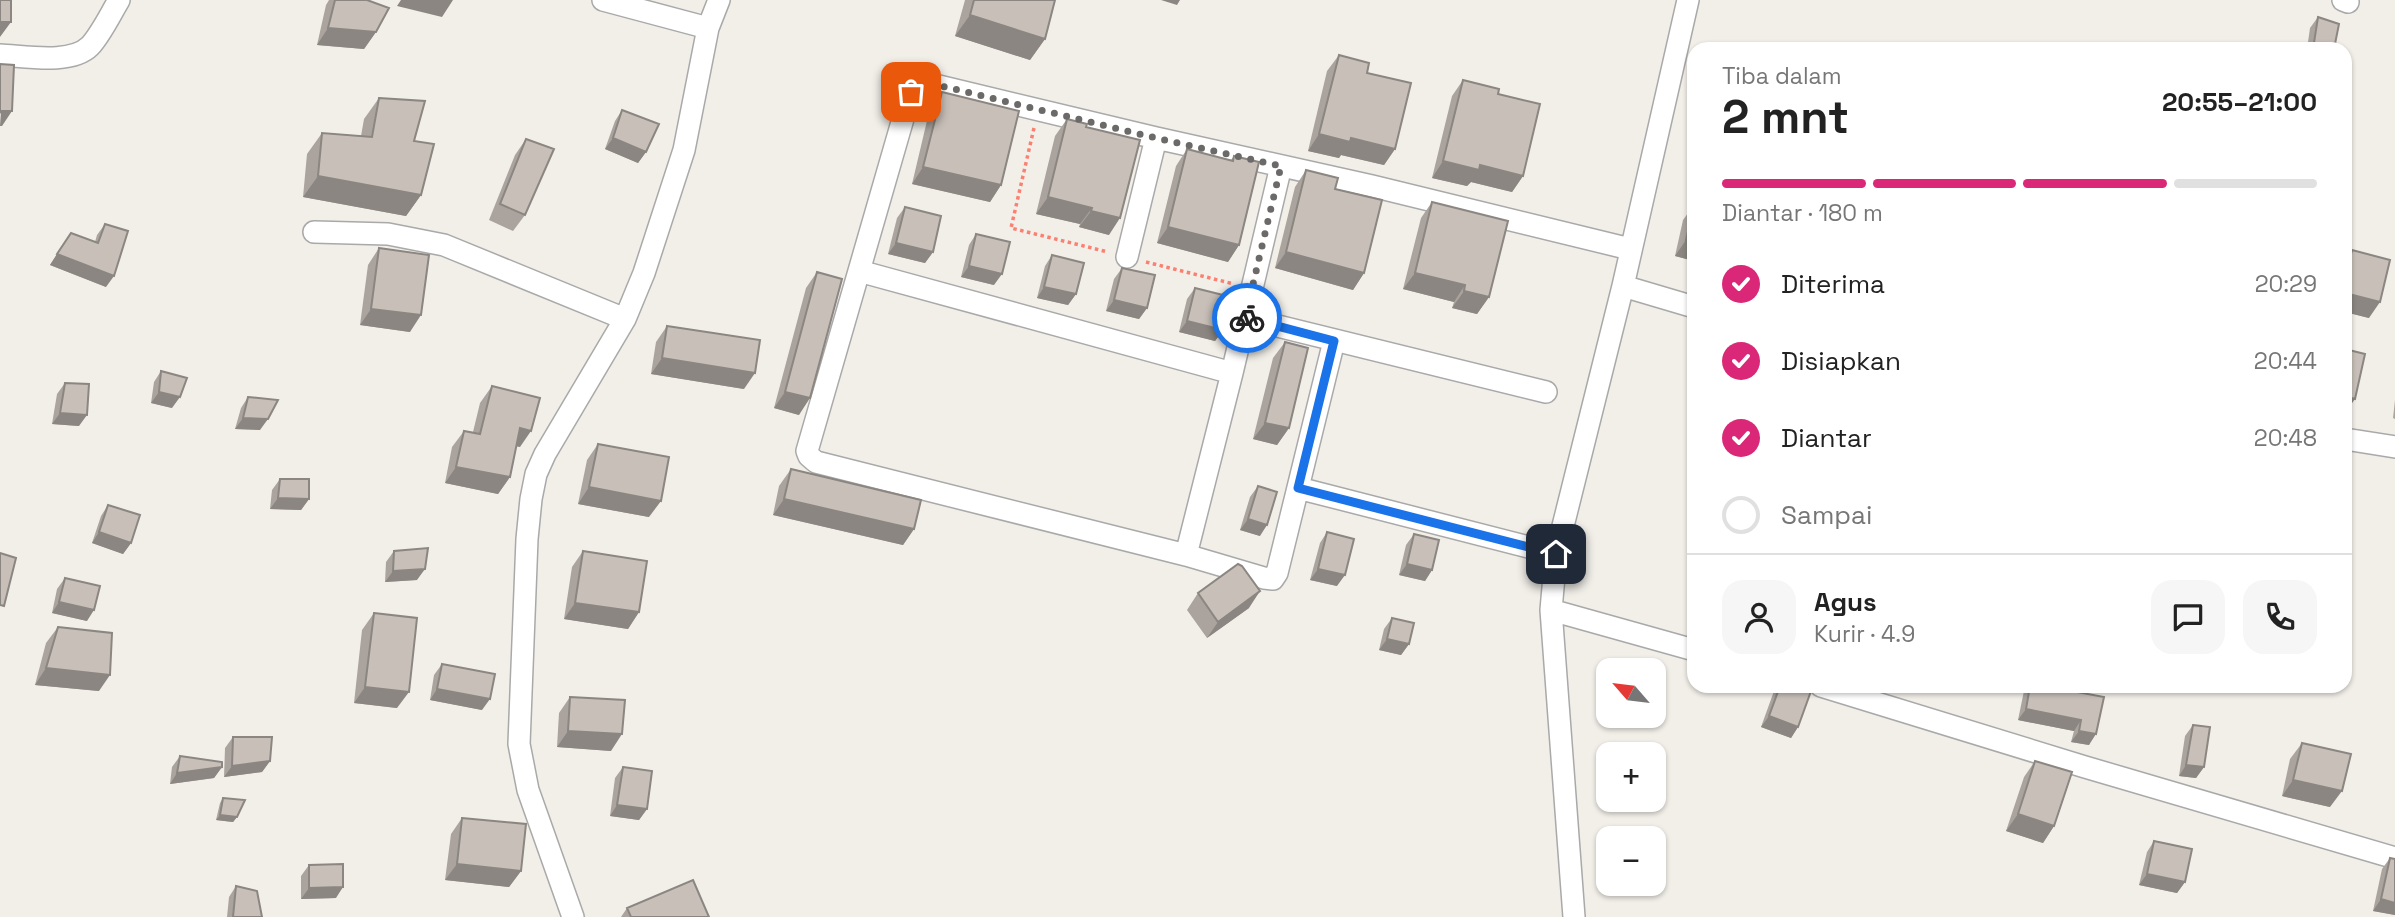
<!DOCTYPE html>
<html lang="id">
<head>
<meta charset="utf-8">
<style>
  :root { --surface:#fff; --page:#f6f6f6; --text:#222; --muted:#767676; --line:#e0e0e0; --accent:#db2777 }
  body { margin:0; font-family:"Space Grotesk",sans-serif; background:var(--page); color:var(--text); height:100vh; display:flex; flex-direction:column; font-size:26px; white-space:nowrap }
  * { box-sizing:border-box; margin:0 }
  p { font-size:23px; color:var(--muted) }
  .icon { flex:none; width:38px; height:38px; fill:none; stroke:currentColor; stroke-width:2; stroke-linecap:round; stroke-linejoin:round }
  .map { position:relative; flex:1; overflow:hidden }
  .details { position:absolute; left:1687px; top:42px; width:665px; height:651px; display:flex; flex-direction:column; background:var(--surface); border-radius:21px; box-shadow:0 2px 5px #0004 }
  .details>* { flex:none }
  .needle { width:46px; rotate:298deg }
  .tools { position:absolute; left:1596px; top:658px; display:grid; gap:14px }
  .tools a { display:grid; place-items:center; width:70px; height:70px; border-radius:14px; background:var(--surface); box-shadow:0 2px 5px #0004; font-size:35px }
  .pin { position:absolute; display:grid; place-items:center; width:60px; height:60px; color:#fff; margin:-30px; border-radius:14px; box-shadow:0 4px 10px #0006 }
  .courier { position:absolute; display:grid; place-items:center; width:70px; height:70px; margin:-35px; border:5px solid #1a73e8; border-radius:50%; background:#fff; color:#222; box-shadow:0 2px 9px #0007 }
  .overview em { font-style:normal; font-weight:700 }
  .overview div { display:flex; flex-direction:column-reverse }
  .overview { display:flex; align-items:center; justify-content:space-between; height:119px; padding:0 35px }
  h1 { font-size:46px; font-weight:700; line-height:52px }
  .bar { display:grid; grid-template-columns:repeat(4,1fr); gap:10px 7px; align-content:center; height:84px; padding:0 35px }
  .bar i { height:9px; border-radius:5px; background:var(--line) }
  .bar .on { background:var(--accent) }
  .bar p { grid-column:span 4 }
  .line { display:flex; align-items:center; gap:18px; padding:0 35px; border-top:2px solid var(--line) }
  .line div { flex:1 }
  .round { display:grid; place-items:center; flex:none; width:74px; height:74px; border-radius:21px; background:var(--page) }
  ol { padding:0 35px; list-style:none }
  li { display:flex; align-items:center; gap:21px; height:77px }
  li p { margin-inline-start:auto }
  li .icon { padding:7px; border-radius:50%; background:var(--accent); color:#fff; stroke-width:4 }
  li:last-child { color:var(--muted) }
  li i { width:38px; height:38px; border:4px solid var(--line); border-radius:50% }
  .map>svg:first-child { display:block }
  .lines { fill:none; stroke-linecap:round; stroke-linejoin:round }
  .minor-casing { stroke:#a9a9a9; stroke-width:24 }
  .path { stroke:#fa8072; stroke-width:3.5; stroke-dasharray:3.5 3.5; stroke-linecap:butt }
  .minor { stroke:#fff; stroke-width:21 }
  .wall { fill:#aba49e }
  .shaded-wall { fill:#8b8681 }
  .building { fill:#c7bfb8; stroke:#8b8681; stroke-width:2 }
  .done { stroke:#6b6a68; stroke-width:7; stroke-dasharray:0 12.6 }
  .route { stroke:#1a73e8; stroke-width:9 }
</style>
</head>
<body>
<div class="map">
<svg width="2395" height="917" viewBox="0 0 2395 917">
  <rect width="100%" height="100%" fill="#f2efe9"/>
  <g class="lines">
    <defs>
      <path id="minor" d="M 2343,0 L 2348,2
        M 708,28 L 719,0
        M 0,55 C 25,56 71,65 90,46 C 101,34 110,15 119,0
        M 314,232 L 388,234 L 444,245 L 625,319
        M 1127,257 L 1156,138
        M 859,271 L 1232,373
        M 1623,286 L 1694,307
        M 1245,318 L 1546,392
        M 1334,341 L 1277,573 L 1273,579 L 1264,578 L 1186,555 L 816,462 L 809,456 L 807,451 L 911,91 L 916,85 L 922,82 L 1156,138 L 1372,186 L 1630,249
        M 2345,439 L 2395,447
        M 1298,488 L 1556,554
        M 1186,555 L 1232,373 L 1281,166
        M 1551,610 L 1694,650
        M 1821,686 L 2085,767 L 2395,858
        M 573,917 L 528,790 L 519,744 L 527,539 L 531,499 L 536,474 L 545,454 L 625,319 L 644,273 L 684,150 L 708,28 L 603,0
        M 1574,917 L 1551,610 L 1556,554 L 1623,286 L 1688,0"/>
    </defs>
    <use href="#minor" class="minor-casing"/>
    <path class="path" d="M 1034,128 L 1011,228 L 1108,252
      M 1146,262 L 1234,284"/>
    <use href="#minor" class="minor"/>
  </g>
  <path class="wall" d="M 329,0 L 367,0 L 376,32 L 364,49 L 317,45 L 326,5 Z
    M 965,0 L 1055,0 L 1045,39 L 1030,60 L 955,36 Z
    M 2318,17 L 2334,49 L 2307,49 L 2310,28 Z
    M 1339,55 L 1367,73 L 1395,149 L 1384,165 L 1341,155 L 1339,158 L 1308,151 L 1327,71 Z
    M 1463,80 L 1498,94 L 1523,176 L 1512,192 L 1471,182 L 1467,186 L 1432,178 L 1452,96 Z
    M 942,92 L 1001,185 L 990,202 L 912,184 L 930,108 Z
    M 379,98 L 414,141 L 421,195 L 406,216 L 303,197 L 307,154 L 322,133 L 361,136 L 364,119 Z
    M 622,110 L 646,152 L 638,163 L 605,149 L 615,121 Z
    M 1067,119 L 1086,127 L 1109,235 L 1079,227 L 1080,224 L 1036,214 L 1055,136 Z
    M 526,139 L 525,215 L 513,231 L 489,220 L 515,155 Z
    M 1187,149 L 1231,160 L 1234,156 L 1239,245 L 1228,262 L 1157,243 L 1176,166 Z
    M 1306,170 L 1335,189 L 1364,273 L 1353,290 L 1275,268 L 1295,187 Z
    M 1432,202 L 1489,297 L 1477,314 L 1452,308 L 1454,302 L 1403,289 L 1421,218 Z
    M 1694,205 L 1694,261 L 1675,256 L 1683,220 Z
    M 905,207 L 933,252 L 925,263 L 888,254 L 897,218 Z
    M 105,224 L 106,287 L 50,265 L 71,233 L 95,242 L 97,235 Z
    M 976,234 L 994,285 L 961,277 L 969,245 Z
    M 379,248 L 410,332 L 360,325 L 368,265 Z
    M 2352,250 L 2369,318 L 2345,312 L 2345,260 Z
    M 1052,255 L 1076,294 L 1068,305 L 1037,298 L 1045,266 Z
    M 1122,268 L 1147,308 L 1139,319 L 1106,311 L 1114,279 Z
    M 817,272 L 799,415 L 774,408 L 806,288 Z
    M 1195,288 L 1223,330 L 1215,341 L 1179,332 L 1187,299 Z
    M 667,326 L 744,389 L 651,374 L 656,342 Z
    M 1285,342 L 1289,428 L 1277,445 L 1253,439 L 1273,358 Z
    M 161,371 L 172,408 L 151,403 L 154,382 Z
    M 65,383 L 79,426 L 52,424 L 57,394 Z
    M 492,386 L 520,447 L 516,446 L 510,477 L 498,494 L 445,483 L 452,447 L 464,431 L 473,432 L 480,403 Z
    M 248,397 L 260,430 L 235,429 L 241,408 Z
    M 2395,400 L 2395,419 L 2393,418 Z
    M 598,444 L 649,517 L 578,504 L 587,460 Z
    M 791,469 L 914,529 L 903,545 L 773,515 L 779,486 Z
    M 280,479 L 309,499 L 301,510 L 270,509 L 272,490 Z
    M 1258,486 L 1260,536 L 1240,530 L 1250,497 Z
    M 108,505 L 131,543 L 123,554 L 92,543 L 101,516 Z
    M 1327,532 L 1337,586 L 1310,580 L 1320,543 Z
    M 1414,534 L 1432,570 L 1425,581 L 1399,575 L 1406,545 Z
    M 394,551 L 417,580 L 385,582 L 386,562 Z
    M 583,551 L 639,612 L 628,629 L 564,619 L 572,567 Z
    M 65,578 L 87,621 L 52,613 L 57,589 Z
    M 1198,593 L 1249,608 L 1207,638 L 1187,610 Z
    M 374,613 L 397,708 L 354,703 L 362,630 Z
    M 1392,618 L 1409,644 L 1401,655 L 1379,650 L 1384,629 Z
    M 58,627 L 99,691 L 35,685 L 46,643 Z
    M 442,664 L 482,710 L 430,700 L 434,675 Z
    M 1778,686 L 1797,686 L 1798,727 L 1791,738 L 1761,727 L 1774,691 Z
    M 2025,686 L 2061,686 L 2061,689 L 2104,697 L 2089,745 L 2071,742 L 2074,731 L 2018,720 Z
    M 570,697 L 611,751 L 557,747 L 559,713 Z
    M 2193,725 L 2204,767 L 2196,778 L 2179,776 L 2185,736 Z
    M 233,737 L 270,761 L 262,772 L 224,777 L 225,748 Z
    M 2302,743 L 2330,807 L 2282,796 L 2290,759 Z
    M 180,756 L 222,767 L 214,778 L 170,784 L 172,767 Z
    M 2035,761 L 2054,826 L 2043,843 L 2006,831 L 2024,777 Z
    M 623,767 L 647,809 L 639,820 L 610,816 L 615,778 Z
    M 223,798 L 237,817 L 233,822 L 216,820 L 220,803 Z
    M 462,818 L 521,871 L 509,887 L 445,880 L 451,834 Z
    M 2154,841 L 2185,882 L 2177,893 L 2139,885 L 2147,852 Z
    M 2390,858 L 2395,859 L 2395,915 L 2373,911 L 2382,869 Z
    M 309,865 L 336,898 L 301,899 L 301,876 Z
    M 236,886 L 262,917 L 227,917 L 229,897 Z
    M 627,908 L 709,917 L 621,917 Z"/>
  <path class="shaded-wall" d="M 401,0 L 453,0 L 442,17 L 397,6 Z
    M 1161,0 L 1180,0 L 1177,5 Z
    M 970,15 L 1045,39 L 1030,60 L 955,36 Z
    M 0,22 L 11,22 L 0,37 Z
    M 328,28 L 376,32 L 364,49 L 317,45 Z
    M 1,111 L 12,111 L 2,126 L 0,126 Z
    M 1319,134 L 1351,138 L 1395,149 L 1384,165 L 1341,155 L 1339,158 L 1308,151 Z
    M 613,138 L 646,152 L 638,163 L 605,149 Z
    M 1443,161 L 1480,165 L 1523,176 L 1512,192 L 1471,182 L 1467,186 L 1432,178 Z
    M 923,167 L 1001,185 L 990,202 L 912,184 Z
    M 318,176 L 421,195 L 406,216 L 303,197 Z
    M 1048,197 L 1092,208 L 1080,224 L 1036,214 Z
    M 1091,211 L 1120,218 L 1109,235 L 1079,227 Z
    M 1168,227 L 1239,245 L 1228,262 L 1157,243 Z
    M 1686,240 L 1694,242 L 1694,261 L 1675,256 Z
    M 896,243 L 933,252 L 925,263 L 888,254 Z
    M 1286,252 L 1364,273 L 1353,290 L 1275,268 Z
    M 57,254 L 114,276 L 106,287 L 50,265 Z
    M 969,266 L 1002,274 L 994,285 L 961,277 Z
    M 1415,273 L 1465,285 L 1454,302 L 1403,289 Z
    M 1044,287 L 1076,294 L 1068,305 L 1037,298 Z
    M 1464,291 L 1489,297 L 1477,314 L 1452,308 Z
    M 2345,293 L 2380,302 L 2369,318 L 2345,312 Z
    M 1114,300 L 1147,308 L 1139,319 L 1106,311 Z
    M 371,309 L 421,315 L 410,332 L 360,325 Z
    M 1187,321 L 1223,330 L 1215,341 L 1179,332 Z
    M 662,358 L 755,373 L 744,389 L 651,374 Z
    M 159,392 L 180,397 L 172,408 L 151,403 Z
    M 785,392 L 810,398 L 799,415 L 774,408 Z
    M 2345,396 L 2355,399 L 2345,413 Z
    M 60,413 L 87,415 L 79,426 L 52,424 Z
    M 243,418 L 268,419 L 260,430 L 235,429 Z
    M 1265,423 L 1289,428 L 1277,445 L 1253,439 Z
    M 520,428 L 531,431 L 520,447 L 508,444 Z
    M 456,467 L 510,477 L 498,494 L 445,483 Z
    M 589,487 L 661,501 L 649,517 L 578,504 Z
    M 278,498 L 309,499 L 301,510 L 270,509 Z
    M 784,499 L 914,529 L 903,545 L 773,515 Z
    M 1248,519 L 1267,525 L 1260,536 L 1240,530 Z
    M 99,532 L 131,543 L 123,554 L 92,543 Z
    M 1407,564 L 1432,570 L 1425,581 L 1399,575 Z
    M 425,569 L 417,580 L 385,582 L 393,571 Z
    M 1318,569 L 1345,575 L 1337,586 L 1310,580 Z
    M 1260,591 L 1249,608 L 1207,638 L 1218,622 Z
    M 59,602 L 94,610 L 87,621 L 52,613 Z
    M 575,603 L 639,612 L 628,629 L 564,619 Z
    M 1387,639 L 1409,644 L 1401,655 L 1379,650 Z
    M 46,668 L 110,675 L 99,691 L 35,685 Z
    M 365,687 L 409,692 L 397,708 L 354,703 Z
    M 437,689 L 490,699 L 482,710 L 430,700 Z
    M 2026,709 L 2081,720 L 2074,731 L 2018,720 Z
    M 1769,716 L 1798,727 L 1791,738 L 1761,727 Z
    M 568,731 L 622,734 L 611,751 L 557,747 Z
    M 2079,731 L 2096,734 L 2089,745 L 2071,742 Z
    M 270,761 L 262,772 L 224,777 L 232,766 Z
    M 2186,765 L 2204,767 L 2196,778 L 2179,776 Z
    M 222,767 L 214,778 L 170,784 L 177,773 Z
    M 2293,780 L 2342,791 L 2330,807 L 2282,796 Z
    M 617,805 L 647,809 L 639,820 L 610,816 Z
    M 2018,814 L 2054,826 L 2043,843 L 2006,831 Z
    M 220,815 L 237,817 L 233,822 L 216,820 Z
    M 457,864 L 521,871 L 509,887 L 445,880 Z
    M 2147,874 L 2185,882 L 2177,893 L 2139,885 Z
    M 343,887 L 336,898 L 301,899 L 309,888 Z
    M 2381,899 L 2395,903 L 2395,915 L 2373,911 Z"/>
  <path class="building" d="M 0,0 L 11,0 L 11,22 L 0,22 Z
    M 335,0 L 367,0 L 389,8 L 376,32 L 328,28 Z
    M 974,0 L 1055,0 L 1045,39 L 970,15 Z
    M 2318,17 L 2339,24 L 2334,49 L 2313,49 Z
    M 1339,55 L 1369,63 L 1367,73 L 1411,83 L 1395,149 L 1351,138 L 1350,142 L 1319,134 Z
    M 0,64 L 14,65 L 12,111 L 1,111 L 0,113 Z
    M 1463,80 L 1499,89 L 1498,94 L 1540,104 L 1523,176 L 1480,165 L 1479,170 L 1443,161 Z
    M 942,92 L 1019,111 L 1001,185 L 923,167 Z
    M 379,98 L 425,101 L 414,141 L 434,144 L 421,195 L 318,176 L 322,133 L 372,137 Z
    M 622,110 L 659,124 L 646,152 L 613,138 Z
    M 1067,119 L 1087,124 L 1086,127 L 1140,140 L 1120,218 L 1091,211 L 1092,208 L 1048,197 Z
    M 526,139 L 554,149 L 525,215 L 500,204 Z
    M 1187,149 L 1233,161 L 1234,156 L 1259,162 L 1239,245 L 1168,227 Z
    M 1306,170 L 1338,178 L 1335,189 L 1382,200 L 1364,273 L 1286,252 Z
    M 1432,202 L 1508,221 L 1489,297 L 1464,291 L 1465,285 L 1415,273 Z
    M 905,207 L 941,216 L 933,252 L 896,243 Z
    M 1694,207 L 1694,242 L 1686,240 Z
    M 105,224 L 128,231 L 114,276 L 57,254 L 71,233 L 98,243 Z
    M 976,234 L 1010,242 L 1002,274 L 969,266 Z
    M 379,248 L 429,255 L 421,315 L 371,309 Z
    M 2352,250 L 2390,260 L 2380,302 L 2345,293 L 2345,278 Z
    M 1052,255 L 1084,263 L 1076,294 L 1044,287 Z
    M 1122,268 L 1155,275 L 1147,308 L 1114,300 Z
    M 817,272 L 842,279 L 810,398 L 785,392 Z
    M 1195,288 L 1231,297 L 1223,330 L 1187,321 Z
    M 667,326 L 760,340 L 755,373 L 662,358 Z
    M 1285,342 L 1308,348 L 1289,428 L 1265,423 Z
    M 2345,349 L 2365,354 L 2355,399 L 2345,396 Z
    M 161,371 L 187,378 L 180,397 L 159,392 Z
    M 65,383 L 89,384 L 87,415 L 60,413 Z
    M 492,386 L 540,398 L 531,431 L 520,428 L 510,477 L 456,467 L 464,431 L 480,434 Z
    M 248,397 L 278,400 L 268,419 L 243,418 Z
    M 598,444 L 669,457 L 661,501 L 589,487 Z
    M 2345,458 L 2349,459 L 2345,476 Z
    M 791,469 L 921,500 L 914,529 L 784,499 Z
    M 280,479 L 309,479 L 309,499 L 278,498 Z
    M 1258,486 L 1277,492 L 1267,525 L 1248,519 Z
    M 108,505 L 140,515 L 131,543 L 99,532 Z
    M 1327,532 L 1354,539 L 1345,575 L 1318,569 Z
    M 1414,534 L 1439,540 L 1432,570 L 1407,564 Z
    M 428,548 L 425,569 L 393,571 L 394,551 Z
    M 583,551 L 647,561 L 639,612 L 575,603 Z
    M 0,553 L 16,558 L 4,606 L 0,605 Z
    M 1238,564 L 1242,566 L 1260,591 L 1218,622 L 1198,593 Z
    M 65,578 L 100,586 L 94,610 L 59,602 Z
    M 374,613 L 417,618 L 409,692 L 365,687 Z
    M 1392,618 L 1414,623 L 1409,644 L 1387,639 Z
    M 58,627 L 112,633 L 110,675 L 46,668 Z
    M 442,664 L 495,674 L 490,699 L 437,689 Z
    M 1780,686 L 1797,686 L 1811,691 L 1798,727 L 1769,716 Z
    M 2030,686 L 2061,686 L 2061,689 L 2104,697 L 2096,734 L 2079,731 L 2081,720 L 2026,709 Z
    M 570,697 L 625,700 L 622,734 L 568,731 Z
    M 2193,725 L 2210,727 L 2204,767 L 2186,765 Z
    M 233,737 L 272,737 L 270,761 L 232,766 Z
    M 2302,743 L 2351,754 L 2342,791 L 2293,780 Z
    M 180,756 L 222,762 L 222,767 L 177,773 Z
    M 2035,761 L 2072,772 L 2054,826 L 2018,814 Z
    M 623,767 L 652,771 L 647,809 L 617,805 Z
    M 223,798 L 245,800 L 237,817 L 220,815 Z
    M 462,818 L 526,824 L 521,871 L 457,864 Z
    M 2154,841 L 2192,849 L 2185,882 L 2147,874 Z
    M 2390,858 L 2395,859 L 2395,903 L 2381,899 Z
    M 343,864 L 343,887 L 309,888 L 309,865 Z
    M 693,880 L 709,917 L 631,917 L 627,908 Z
    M 236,886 L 257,891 L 262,917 L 233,917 Z"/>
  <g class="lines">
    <path class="done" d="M 911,92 L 916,85 L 925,82 L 1156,138 L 1281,166 L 1245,318 L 1247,318"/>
    <path class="route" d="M 1247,318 L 1334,341 L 1298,488 L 1556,554"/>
  </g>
</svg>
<div class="tools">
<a><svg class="needle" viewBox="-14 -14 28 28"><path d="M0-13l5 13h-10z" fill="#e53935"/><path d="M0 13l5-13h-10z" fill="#767676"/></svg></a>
<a>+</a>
<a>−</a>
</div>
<div class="pin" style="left:911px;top:92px;background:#ea580c"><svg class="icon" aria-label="bag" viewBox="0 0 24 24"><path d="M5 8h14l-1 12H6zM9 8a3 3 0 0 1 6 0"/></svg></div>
<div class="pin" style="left:1556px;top:554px;background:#1f2937"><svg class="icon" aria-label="home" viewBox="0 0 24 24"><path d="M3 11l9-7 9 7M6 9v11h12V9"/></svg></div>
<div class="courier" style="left:1247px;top:318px"><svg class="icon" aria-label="bike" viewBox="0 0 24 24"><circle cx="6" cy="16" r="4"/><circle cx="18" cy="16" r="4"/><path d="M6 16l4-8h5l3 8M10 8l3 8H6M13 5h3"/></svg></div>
<section class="details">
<div class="overview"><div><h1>2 mnt</h1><p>Tiba dalam</p></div><em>20:55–21:00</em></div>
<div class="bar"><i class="on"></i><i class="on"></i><i class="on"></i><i></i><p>Diantar · 180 m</p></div>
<ol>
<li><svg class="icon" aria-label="check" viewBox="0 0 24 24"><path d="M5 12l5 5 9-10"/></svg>Diterima<p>20:29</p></li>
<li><svg class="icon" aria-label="check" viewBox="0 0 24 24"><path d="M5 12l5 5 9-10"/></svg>Disiapkan<p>20:44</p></li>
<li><svg class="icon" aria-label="check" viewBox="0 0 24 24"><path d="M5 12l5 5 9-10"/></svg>Diantar<p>20:48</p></li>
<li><i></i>Sampai</li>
</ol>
<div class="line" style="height:126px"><a class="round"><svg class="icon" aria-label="person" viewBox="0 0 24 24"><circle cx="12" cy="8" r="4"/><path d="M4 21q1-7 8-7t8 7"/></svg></a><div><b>Agus</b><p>Kurir · 4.9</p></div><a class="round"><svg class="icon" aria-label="chat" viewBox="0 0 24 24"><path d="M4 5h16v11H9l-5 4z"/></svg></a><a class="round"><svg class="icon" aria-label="phone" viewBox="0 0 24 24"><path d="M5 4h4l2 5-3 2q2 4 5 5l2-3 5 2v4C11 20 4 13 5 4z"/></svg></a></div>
</section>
</div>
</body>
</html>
